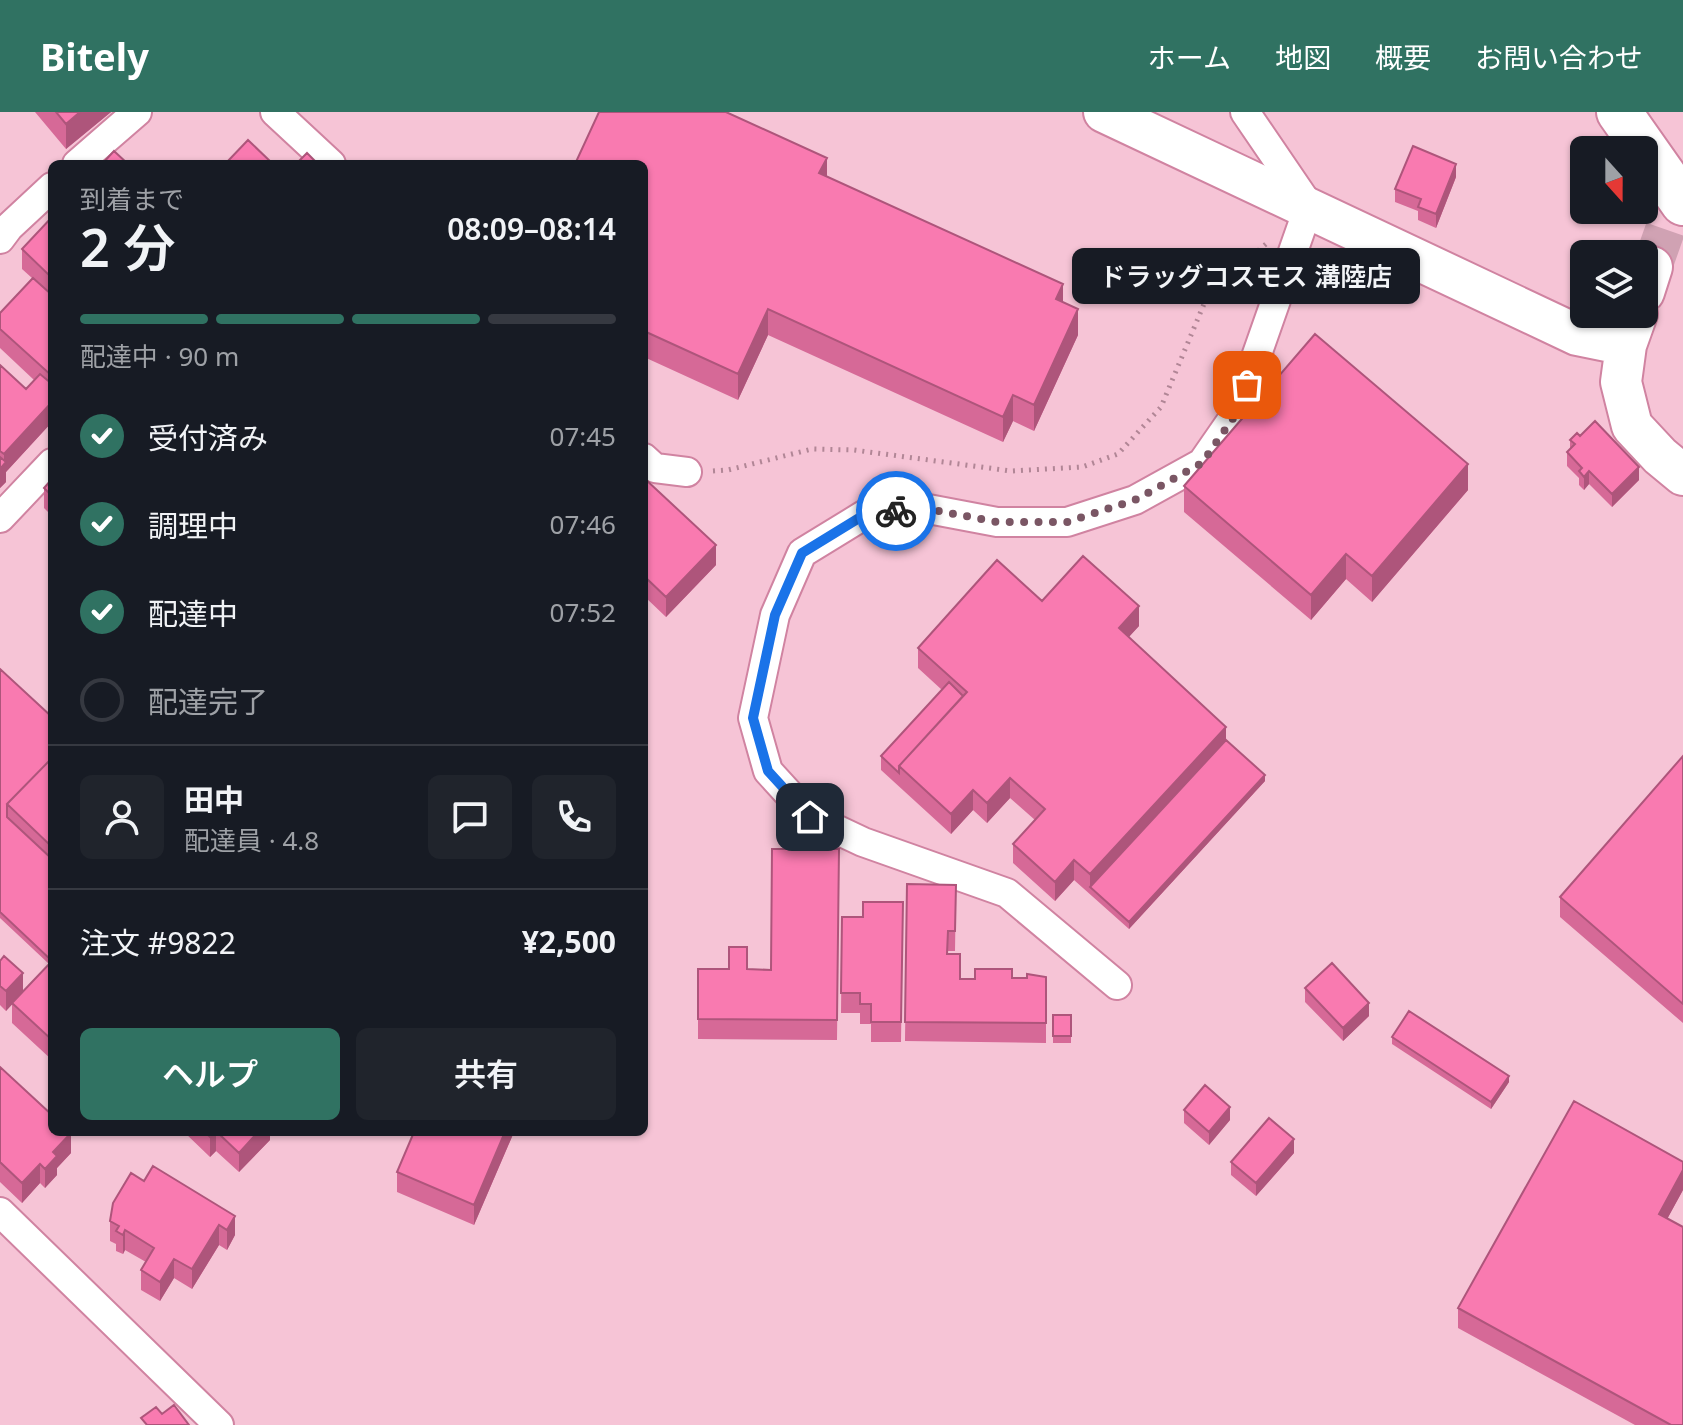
<!DOCTYPE html>
<html lang="ja">
<head>
<meta charset="utf-8">
<style>
  :root { --surface:#171b24; --page:#20242c; --text:#f1f3f6; --muted:#9ea1a6; --line:#363941; --accent:#307262 }
  body { margin:0; font-family:"Noto Sans","Noto Sans JP",sans-serif; background:var(--page); color:var(--text); height:100vh; display:flex; flex-direction:column; font-size:30px; white-space:nowrap }
  * { box-sizing:border-box; margin:0 }
  p { font-size:26px; color:var(--muted) }
  .icon { flex:none; width:44px; height:44px; fill:none; stroke:currentColor; stroke-width:2; stroke-linecap:round; stroke-linejoin:round }
  .map { position:relative; flex:1; overflow:hidden }
  .panel { position:absolute; left:48px; top:48px; width:600px; height:976px; display:flex; flex-direction:column; background:var(--surface); border-radius:12px; box-shadow:0 2px 6px #0004 }
  .panel>* { flex:none }
  .needle { width:52px; rotate:159deg }
  .controls { position:absolute; left:1570px; top:24px; display:grid; gap:16px }
  .controls a { display:grid; place-items:center; width:88px; height:88px; border-radius:12px; background:var(--surface); box-shadow:0 2px 6px #0004; font-size:40px }
  .pin { position:absolute; display:grid; place-items:center; width:68px; height:68px; color:#fff; margin:-34px; border-radius:16px; box-shadow:0 4px 12px #0006 }
  .courier { position:absolute; display:grid; place-items:center; width:80px; height:80px; margin:-40px; border:6px solid #1a73e8; border-radius:50%; background:#fff; color:#222; box-shadow:0 2px 10px #0007 }
  .bubble { position:absolute; height:56px; border-radius:12px; background:var(--surface); box-shadow:0 2px 6px #0004; font-size:26px; font-weight:600; line-height:56px; text-align:center }
  .headline em { font-style:normal; font-weight:600 }
  .headline div { display:flex; flex-direction:column-reverse }
  .headline { display:flex; align-items:center; justify-content:space-between; height:136px; padding:0 32px }
  h1 { font-size:52px; font-weight:600; line-height:60px }
  .bar { display:grid; grid-template-columns:repeat(4,1fr); gap:12px 8px; align-content:center; height:96px; padding:0 32px }
  .bar i { height:10px; border-radius:6px; background:var(--line) }
  .bar .selected { background:var(--accent) }
  .bar p { grid-column:span 4 }
  .line { display:flex; align-items:center; gap:20px; padding:0 32px; border-top:2px solid var(--line) }
  .line div { flex:1 }
  .round { display:grid; place-items:center; flex:none; width:84px; height:84px; border-radius:12px; background:var(--page) }
  ol { padding:0 32px; list-style:none }
  li { display:flex; align-items:center; gap:24px; height:88px }
  li p { margin-inline-start:auto }
  li .icon { padding:8px; border-radius:50%; background:var(--accent); color:#fff; stroke-width:4 }
  li:last-child { color:var(--muted) }
  li i { width:44px; height:44px; border:4px solid var(--line); border-radius:50% }
  .action { display:flex; gap:16px; margin-top:auto; padding:16px 32px }
  .action a { flex:1; height:92px; border-radius:12px; background:var(--accent); color:#fff; font-size:32px; font-weight:600; line-height:92px; text-align:center }
  .action a+a { background:var(--page); color:var(--text) }
  header { display:flex; align-items:center; gap:48px; box-sizing:border-box; height:112px; padding:0 40px; background:var(--accent); color:#fff }
  header strong { font-size:38px }
  nav { display:flex; gap:44px; margin-inline-start:auto; font-size:28px }
  .map>svg:first-child { display:block }
  .lines { fill:none; stroke-linecap:round; stroke-linejoin:round }
  .secondary-tunnel { stroke:#d0a2b3; stroke-width:40; stroke-dasharray:40 20; stroke-linecap:butt }
  .street-casing { stroke:#d083a1; stroke-width:32 }
  .secondary-casing { stroke:#d083a1; stroke-width:44 }
  .highway-casing { stroke:#d083a1; stroke-width:48 }
  .path { stroke:#b18696; stroke-width:5; stroke-dasharray:2 6; stroke-linecap:butt }
  .street { stroke:#fff; stroke-width:28 }
  .secondary { stroke:#fff; stroke-width:40 }
  .highway { stroke:#fff; stroke-width:44 }
  .wall { fill:#d66997 }
  .shaded-wall { fill:#ae557b }
  .building { fill:#f97ab0; stroke:#ae557b; stroke-width:2 }
  .done { stroke:#7a5664; stroke-width:8; stroke-dasharray:0 14.4 }
  .route { stroke:#1a73e8; stroke-width:10 }
</style>
</head>
<body>
<header>
<strong>Bitely</strong>
<nav><a>ホーム</a><a>地図</a><a>概要</a><a>お問い合わせ</a></nav>
</header>
<div class="map">
<svg width="1683" height="1313" viewBox="0 0 1683 1313">
  <rect width="100%" height="100%" fill="#f6c4d6"/>
  <g class="lines">
    <path class="secondary-tunnel" d="M 1652,155 L 1683,67"/>
    <defs>
      <path id="street" d="M 275,0 L 331,52
        M 77,52 L 137,0
        M 0,127 L 9,115 L 52,75
        M 644,346 L 655,356 L 687,360
        M 0,406 L 52,351
        M 1117,873 L 1007,781 L 863,730 L 810,705 L 768,659 L 753,606 L 775,503 L 802,441 L 864,403 L 923,396 L 997,410 L 1067,410 L 1135,388 L 1202,351 L 1236,302 L 1309,94 L 1245,0
        M 0,1100 L 219,1313"/>
      <path id="secondary" d="M 1104,0 L 1577,223 L 1626,233
        M 1644,180 L 1652,155
        M 1637,202 L 1626,233 L 1621,270 L 1632,314 L 1660,344 L 1683,363"/>
      <path id="highway" d="M 1619,0 L 1683,91"/>
    </defs>
    <use href="#street" class="street-casing"/>
    <use href="#secondary" class="secondary-casing"/>
    <use href="#highway" class="highway-casing"/>
    <path class="path" d="M 713,359 L 728,358 L 812,337 L 854,338 L 1011,359 L 1082,355 L 1118,342 L 1161,295 L 1209,180 L 1266,132"/>
    <use href="#street" class="street"/>
    <use href="#secondary" class="secondary"/>
    <use href="#highway" class="highway"/>
  </g>
  <path class="wall" d="M 35,0 L 111,0 L 66,37 Z
    M 644,52 L 827,64 L 1063,191 L 1078,223 L 1034,319 L 1013,309 L 1003,330 L 768,223 L 738,288 L 644,245 Z
    M 1456,65 L 1436,116 L 1418,108 L 1418,99 L 1395,90 L 1395,77 Z
    M 52,105 L 52,310 L 6,360 L 6,370 L 0,376 L 0,253 L 26,277 L 34,268 L 0,236 L 0,201 L 32,166 L 22,157 L 22,137 Z
    M 1570,328 L 1639,368 L 1612,395 L 1589,372 L 1584,378 L 1579,373 L 1579,366 L 1567,354 L 1567,340 L 1570,337 Z
    M 644,366 L 716,453 L 666,505 L 644,484 Z
    M 52,367 L 52,404 L 44,396 L 44,376 Z
    M 1184,374 L 1468,378 L 1372,490 L 1346,467 L 1311,508 L 1184,400 Z
    M 1042,489 L 1139,514 L 1128,525 L 1265,669 L 1129,817 L 1074,768 L 1055,789 L 1013,751 L 1013,732 L 1035,708 L 1010,686 L 987,711 L 973,698 L 951,722 L 881,658 L 881,644 L 942,578 L 918,556 L 918,536 Z
    M 0,557 L 52,605 L 52,948 L 12,911 L 12,892 L 6,899 L 0,893 L 0,849 L 23,880 L 49,852 L 0,806 Z
    M 1683,644 L 1683,911 L 1560,805 L 1560,785 Z
    M 819,737 L 839,737 L 837,928 L 698,927 L 698,857 L 771,858 Z
    M 907,772 L 956,773 L 955,839 L 948,839 L 947,842 L 960,867 L 1046,865 L 1046,931 L 905,929 Z
    M 903,790 L 901,930 L 871,930 L 871,912 L 860,912 L 860,901 L 841,901 L 842,805 L 863,805 Z
    M 1305,876 L 1369,904 L 1343,929 L 1305,890 Z
    M 1053,903 L 1071,903 L 1071,931 L 1053,931 Z
    M 1392,925 L 1509,970 L 1491,997 L 1392,932 Z
    M 0,955 L 71,1041 L 57,1056 L 57,1063 L 45,1076 L 40,1071 L 22,1091 L 0,1070 Z
    M 1184,998 L 1230,1008 L 1209,1033 L 1184,1011 Z
    M 184,1020 L 270,1020 L 270,1028 L 239,1060 L 216,1039 L 210,1045 Z
    M 514,1020 L 474,1113 L 397,1080 L 397,1060 Z
    M 1294,1041 L 1256,1084 L 1231,1063 L 1231,1050 Z
    M 131,1061 L 235,1123 L 227,1138 L 219,1133 L 192,1177 L 174,1166 L 160,1189 L 141,1178 L 141,1158 L 146,1150 L 125,1138 L 123,1142 L 116,1139 L 116,1132 L 110,1129 L 110,1109 Z
    M 1683,1078 L 1667,1107 L 1683,1313 L 1635,1313 L 1458,1216 L 1458,1196 Z"/>
  <path class="shaded-wall" d="M 80,0 L 111,0 L 66,37 L 66,12 Z
    M 827,46 L 827,71 L 819,61 Z
    M 1456,52 L 1456,65 L 1436,116 L 1436,102 Z
    M 1063,172 L 1063,198 L 1056,187 Z
    M 768,197 L 768,223 L 738,288 L 738,262 Z
    M 1078,197 L 1078,223 L 1034,319 L 1034,293 Z
    M 1013,283 L 1013,309 L 1003,330 L 1003,305 Z
    M 52,290 L 52,310 L 6,360 L 6,370 L 0,376 L 0,357 L 4,353 L 4,342 Z
    M 1468,352 L 1468,378 L 1372,490 L 1372,464 Z
    M 1639,355 L 1639,368 L 1612,395 L 1612,382 Z
    M 1589,359 L 1589,372 L 1584,378 L 1584,365 Z
    M 716,433 L 716,453 L 666,505 L 666,485 Z
    M 1346,442 L 1346,467 L 1311,508 L 1311,483 Z
    M 1139,494 L 1139,514 L 1119,536 L 1119,516 Z
    M 1226,615 L 1226,634 L 1090,775 L 1090,762 Z
    M 1265,663 L 1265,669 L 1129,817 L 1129,810 Z
    M 1010,666 L 1010,686 L 987,711 L 987,691 Z
    M 973,678 L 973,698 L 951,722 L 951,702 Z
    M 1074,748 L 1074,768 L 1055,789 L 1055,770 Z
    M 23,861 L 23,881 L 6,899 L 6,879 Z
    M 1369,891 L 1369,904 L 1343,929 L 1343,916 Z
    M 1509,964 L 1509,970 L 1491,997 L 1491,990 Z
    M 1230,995 L 1230,1008 L 1209,1033 L 1209,1020 Z
    M 216,1020 L 216,1039 L 210,1045 L 210,1025 Z
    M 258,1020 L 270,1020 L 270,1028 L 239,1060 L 239,1041 Z
    M 505,1020 L 514,1020 L 474,1113 L 474,1093 Z
    M 71,1021 L 71,1041 L 57,1056 L 57,1063 L 45,1076 L 45,1057 L 53,1040 Z
    M 1294,1027 L 1294,1041 L 1256,1084 L 1256,1071 Z
    M 40,1052 L 40,1071 L 22,1091 L 22,1071 Z
    M 1683,1058 L 1683,1078 L 1659,1122 L 1659,1102 Z
    M 235,1104 L 235,1123 L 227,1138 L 227,1118 Z
    M 219,1113 L 219,1133 L 192,1177 L 192,1157 Z
    M 125,1118 L 125,1138 L 123,1142 L 123,1123 Z
    M 174,1147 L 174,1166 L 160,1189 L 160,1170 Z"/>
  <path class="building" d="M 56,0 L 80,0 L 66,12 Z
    M 599,0 L 726,0 L 827,46 L 819,61 L 1063,172 L 1056,187 L 1078,197 L 1034,293 L 1013,283 L 1003,305 L 768,197 L 738,262 L 644,219 L 644,52 L 575,52 Z
    M 248,28 L 273,52 L 227,52 L 226,51 Z
    M 1413,34 L 1456,52 L 1436,102 L 1418,95 L 1421,87 L 1395,77 Z
    M 114,39 L 128,52 L 102,52 Z
    M 307,41 L 318,52 L 296,52 Z
    M 52,105 L 52,166 L 22,137 Z
    M 33,166 L 52,183 L 52,264 L 0,217 L 0,201 Z
    M 1315,222 L 1468,352 L 1372,464 L 1346,442 L 1311,483 L 1184,374 Z
    M 0,253 L 26,277 L 40,262 L 52,272 L 52,290 L 4,342 L 0,339 Z
    M 1595,309 L 1639,355 L 1612,382 L 1589,359 L 1584,365 L 1579,359 L 1582,356 L 1567,340 L 1575,332 L 1570,328 L 1577,321 L 1580,324 Z
    M 0,345 L 6,350 L 0,357 Z
    M 644,366 L 716,433 L 666,485 L 644,464 Z
    M 52,367 L 52,384 L 44,376 Z
    M 1083,444 L 1139,494 L 1119,516 L 1226,615 L 1090,762 L 1074,748 L 1055,770 L 1013,732 L 1045,697 L 1010,666 L 987,691 L 973,678 L 951,702 L 899,654 L 967,580 L 918,536 L 997,448 L 1042,489 Z
    M 0,557 L 52,605 L 52,646 L 7,692 L 7,705 L 52,747 L 52,849 L 0,800 Z
    M 949,570 L 963,584 L 899,654 L 899,661 L 881,644 Z
    M 1226,628 L 1265,663 L 1129,810 L 1090,775 Z
    M 1683,644 L 1683,892 L 1560,785 Z
    M 52,646 L 52,735 L 7,692 Z
    M 792,725 L 819,725 L 819,737 L 839,737 L 837,908 L 698,907 L 698,857 L 729,857 L 729,835 L 747,835 L 747,857 L 771,858 L 772,737 L 792,737 Z
    M 907,772 L 956,773 L 955,819 L 948,819 L 947,842 L 960,842 L 960,867 L 975,867 L 975,857 L 1012,857 L 1012,866 L 1027,866 L 1027,862 L 1046,865 L 1046,911 L 905,910 Z
    M 863,790 L 903,790 L 901,910 L 871,910 L 871,892 L 860,892 L 860,881 L 841,881 L 842,805 L 863,805 Z
    M 4,844 L 23,861 L 6,879 L 0,874 L 0,849 Z
    M 52,849 L 52,928 L 12,891 Z
    M 1332,851 L 1369,891 L 1343,916 L 1305,876 Z
    M 1409,899 L 1509,964 L 1491,990 L 1392,925 Z
    M 1053,903 L 1071,903 L 1071,924 L 1053,924 Z
    M 0,955 L 52,1003 L 52,1020 L 70,1020 L 71,1021 L 53,1040 L 57,1044 L 45,1057 L 40,1052 L 22,1071 L 0,1050 Z
    M 1205,973 L 1230,995 L 1209,1020 L 1184,998 Z
    M 1574,989 L 1683,1050 L 1683,1058 L 1659,1102 L 1683,1115 L 1683,1313 L 1671,1313 L 1458,1196 Z
    M 1269,1006 L 1294,1027 L 1256,1071 L 1231,1050 Z
    M 205,1020 L 216,1020 L 210,1025 Z
    M 217,1020 L 258,1020 L 239,1041 Z
    M 414,1020 L 505,1020 L 474,1093 L 397,1060 Z
    M 153,1054 L 235,1104 L 227,1118 L 219,1113 L 192,1157 L 174,1147 L 160,1170 L 141,1158 L 154,1136 L 125,1118 L 123,1123 L 116,1119 L 119,1114 L 110,1109 L 113,1091 L 131,1061 L 144,1069 Z
    M 174,1293 L 189,1313 L 147,1313 L 141,1306 L 156,1295 L 162,1302 Z"/>
  <g class="lines">
    <path class="done" d="M 896,399 L 923,396 L 997,410 L 1067,410 L 1135,388 L 1202,351 L 1236,302 L 1247,273"/>
    <path class="route" d="M 810,705 L 768,659 L 753,606 L 775,503 L 802,441 L 864,403 L 896,399"/>
  </g>
</svg>
<div class="controls">
<a><svg class="needle" viewBox="-14 -14 28 28"><path d="M0-13l5 13h-10z" fill="#e53935"/><path d="M0 13l5-13h-10z" fill="#9ea1a6"/></svg></a>
<a><svg class="icon" aria-label="layers" viewBox="0 0 24 24"><path d="M12 4l9 5-9 5-9-5zM3 14l9 5 9-5"/></svg></a>
</div>
<div class="pin" style="left:1247px;top:273px;background:#ea580c"><svg class="icon" aria-label="bag" viewBox="0 0 24 24"><path d="M5 8h14l-1 12H6zM9 8a3 3 0 0 1 6 0"/></svg></div>
<div class="pin" style="left:810px;top:705px;background:#1f2937"><svg class="icon" aria-label="home" viewBox="0 0 24 24"><path d="M3 11l9-7 9 7M6 9v11h12V9"/></svg></div>
<div class="courier" style="left:896px;top:399px"><svg class="icon" aria-label="bike" viewBox="0 0 24 24"><circle cx="6" cy="16" r="4"/><circle cx="18" cy="16" r="4"/><path d="M6 16l4-8h5l3 8M10 8l3 8H6M13 5h3"/></svg></div>
<div class="bubble" style="left:1072px;top:136px;width:348px">ドラッグコスモス 溝陸店</div>
<section class="panel">
<div class="headline"><div><h1>2 分</h1><p>到着まで</p></div><em>08:09–08:14</em></div>
<div class="bar"><i class="selected"></i><i class="selected"></i><i class="selected"></i><i></i><p>配達中 · 90 m</p></div>
<ol>
<li><svg class="icon" aria-label="check" viewBox="0 0 24 24"><path d="M5 12l5 5 9-10"/></svg>受付済み<p>07:45</p></li>
<li><svg class="icon" aria-label="check" viewBox="0 0 24 24"><path d="M5 12l5 5 9-10"/></svg>調理中<p>07:46</p></li>
<li><svg class="icon" aria-label="check" viewBox="0 0 24 24"><path d="M5 12l5 5 9-10"/></svg>配達中<p>07:52</p></li>
<li><i></i>配達完了</li>
</ol>
<div class="line" style="height:144px"><a class="round"><svg class="icon" aria-label="person" viewBox="0 0 24 24"><circle cx="12" cy="8" r="4"/><path d="M4 21q1-7 8-7t8 7"/></svg></a><div><b>田中</b><p>配達員 · 4.8</p></div><a class="round"><svg class="icon" aria-label="chat" viewBox="0 0 24 24"><path d="M4 5h16v11H9l-5 4z"/></svg></a><a class="round"><svg class="icon" aria-label="phone" viewBox="0 0 24 24"><path d="M5 4h4l2 5-3 2q2 4 5 5l2-3 5 2v4C11 20 4 13 5 4z"/></svg></a></div>
<div class="line" style="height:104px"><div>注文 #9822</div><b>¥2,500</b></div>
<div class="action"><a>ヘルプ</a><a>共有</a></div>
</section>
</div>
</body>
</html>
